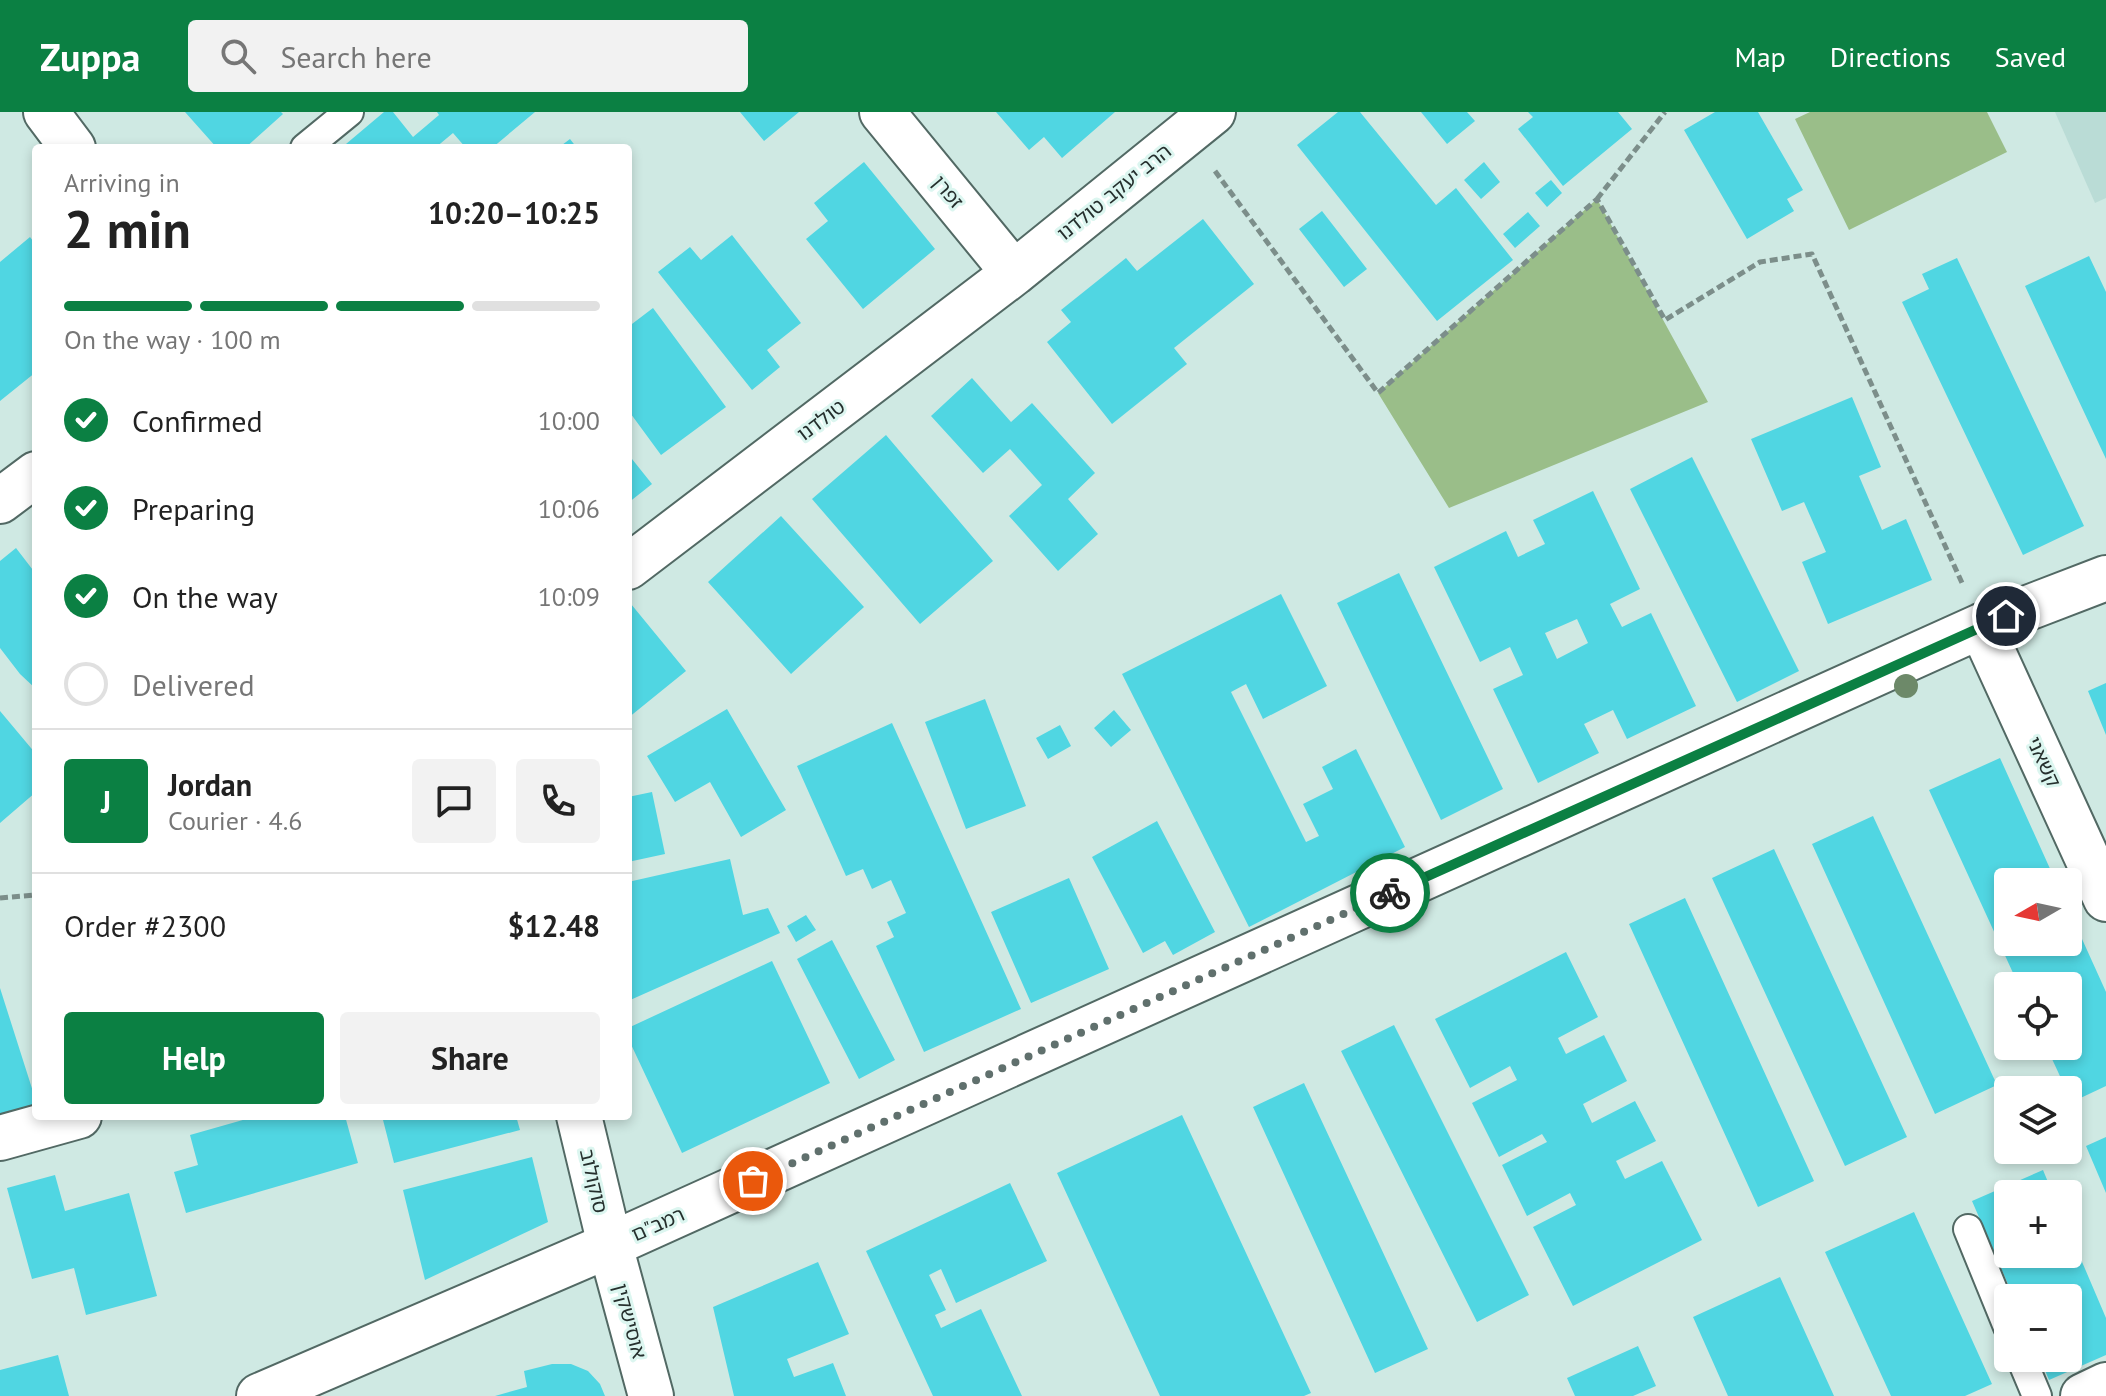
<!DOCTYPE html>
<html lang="en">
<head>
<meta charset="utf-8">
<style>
  :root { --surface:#fff; --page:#f2f2f2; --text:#222; --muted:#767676; --line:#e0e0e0; --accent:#0b8043 }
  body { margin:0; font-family:"PT Sans","Noto Sans Hebrew",sans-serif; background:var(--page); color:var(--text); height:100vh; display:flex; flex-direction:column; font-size:30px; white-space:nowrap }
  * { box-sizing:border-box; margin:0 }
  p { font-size:26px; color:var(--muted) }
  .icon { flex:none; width:44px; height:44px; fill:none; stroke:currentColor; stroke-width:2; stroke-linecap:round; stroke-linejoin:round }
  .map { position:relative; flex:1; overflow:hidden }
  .drawer { position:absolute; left:32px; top:32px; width:600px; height:976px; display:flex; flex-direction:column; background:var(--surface); border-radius:8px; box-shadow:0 4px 12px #0003 }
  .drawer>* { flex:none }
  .needle { width:52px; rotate:261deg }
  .fabs { position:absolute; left:1994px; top:756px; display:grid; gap:16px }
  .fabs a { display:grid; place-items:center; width:88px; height:88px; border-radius:8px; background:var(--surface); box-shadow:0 4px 12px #0003; font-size:40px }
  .pin { position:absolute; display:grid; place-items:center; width:68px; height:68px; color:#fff; margin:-34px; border:4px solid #fff; border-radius:50%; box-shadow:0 2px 8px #0007 }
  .courier { position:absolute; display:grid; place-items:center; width:80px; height:80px; margin:-40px; border:6px solid #0b8043; border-radius:50%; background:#fff; color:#222; box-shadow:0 2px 10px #0007 }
  .summary em { font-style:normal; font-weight:700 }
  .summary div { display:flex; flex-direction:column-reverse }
  .summary { display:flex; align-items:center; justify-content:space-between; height:136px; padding:0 32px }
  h1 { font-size:52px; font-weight:700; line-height:60px }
  .bar { display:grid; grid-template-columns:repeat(4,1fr); gap:12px 8px; align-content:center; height:96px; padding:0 32px }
  .bar i { height:10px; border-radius:6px; background:var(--line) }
  .bar .active { background:var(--accent) }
  .bar p { grid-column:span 4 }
  .line { display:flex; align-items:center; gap:20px; padding:0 32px; border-top:2px solid var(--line) }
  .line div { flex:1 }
  .round { display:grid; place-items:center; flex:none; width:84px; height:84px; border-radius:8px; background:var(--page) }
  ol { padding:0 32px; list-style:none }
  li { display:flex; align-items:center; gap:24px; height:88px }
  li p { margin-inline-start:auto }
  li .icon { padding:8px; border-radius:50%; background:var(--accent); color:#fff; stroke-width:4 }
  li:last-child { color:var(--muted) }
  li i { width:44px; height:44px; border:4px solid var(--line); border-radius:50% }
  .action { display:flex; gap:16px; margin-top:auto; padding:16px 32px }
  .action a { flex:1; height:92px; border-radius:8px; background:var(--accent); color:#fff; font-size:32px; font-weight:700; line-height:92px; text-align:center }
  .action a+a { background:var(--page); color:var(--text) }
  header { display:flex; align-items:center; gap:48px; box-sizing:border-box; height:112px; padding:0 40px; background:var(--accent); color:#fff }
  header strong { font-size:38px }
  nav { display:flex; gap:44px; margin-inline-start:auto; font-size:28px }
  .search { width:560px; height:72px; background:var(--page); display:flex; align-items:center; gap:20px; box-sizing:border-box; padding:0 28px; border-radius:8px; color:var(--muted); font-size:30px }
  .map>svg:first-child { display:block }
  .built { fill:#badcd6 }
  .green { fill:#9abe89 }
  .building { fill:#50d6e2; fill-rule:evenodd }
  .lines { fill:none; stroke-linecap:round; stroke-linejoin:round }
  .service-casing { stroke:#526964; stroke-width:32 }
  .minor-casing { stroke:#526964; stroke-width:48 }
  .tertiary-casing { stroke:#526964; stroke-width:48 }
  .path { stroke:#7c8e8a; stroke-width:5; stroke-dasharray:8 4; stroke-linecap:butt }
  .service { stroke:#fff; stroke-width:28 }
  .minor { stroke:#fff; stroke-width:44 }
  .tertiary { stroke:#fff; stroke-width:44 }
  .tree { fill:#6d8969 }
  .done { stroke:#60706d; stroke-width:8; stroke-dasharray:0 14.4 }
  .route { stroke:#0b8043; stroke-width:10 }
  .labels { text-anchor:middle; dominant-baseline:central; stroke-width:6; stroke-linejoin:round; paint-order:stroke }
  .street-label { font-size:20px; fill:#252f2d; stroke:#dcf6f0 }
</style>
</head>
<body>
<header>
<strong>Zuppa</strong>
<div class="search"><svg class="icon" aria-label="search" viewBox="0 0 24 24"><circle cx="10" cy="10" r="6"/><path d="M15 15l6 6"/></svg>Search here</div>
<nav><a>Map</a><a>Directions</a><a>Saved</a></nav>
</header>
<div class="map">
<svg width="2106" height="1284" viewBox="0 0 2106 1284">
  <rect width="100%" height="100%" fill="#cfe9e3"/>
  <path class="built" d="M 2055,0 L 2106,0 L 2106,86 L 2095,91 Z"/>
  <path class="green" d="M 1810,0 L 1987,0 L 2007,40 L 1849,118 L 1795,7 Z
    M 1597,87 L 1708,290 L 1449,396 L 1378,281 Z"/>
  <path class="building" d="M 185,0 L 281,0 L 283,2 L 245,36 L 217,36 Z
    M 384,0 L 393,0 L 413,25 L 439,3 L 437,0 L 535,0 L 492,36 L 466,36 L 453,21 L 435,36 L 349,36 L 346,32 Z
    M 740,0 L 799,0 L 764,29 Z
    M 996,0 L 1115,0 L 1062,46 L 1044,25 L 1029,38 Z
    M 1338,0 L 1360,0 L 1436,93 L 1456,76 L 1513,148 L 1437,209 L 1297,33 Z
    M 1421,0 L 1467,0 L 1475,9 L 1447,32 Z
    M 1528,0 L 1618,0 L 1632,17 L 1563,74 L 1518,17 L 1533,5 Z
    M 1715,0 L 1758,0 L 1803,78 L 1787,87 L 1794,99 L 1747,127 L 1684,18 Z
    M 570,27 L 577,36 L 558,36 Z
    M 864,50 L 935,137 L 863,197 L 806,127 L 828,109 L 814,91 Z
    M 1484,50 L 1500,70 L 1481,87 L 1464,68 Z
    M 1551,68 L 1562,81 L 1547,95 L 1535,81 Z
    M 1322,99 L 1367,157 L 1344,175 L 1299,117 Z
    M 1528,100 L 1540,114 L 1515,136 L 1503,122 Z
    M 1203,107 L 1254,172 L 1174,236 L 1187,252 L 1112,312 L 1047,230 L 1071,210 L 1061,198 L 1126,146 L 1137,159 Z
    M 732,123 L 801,211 L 767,238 L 780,255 L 752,278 L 658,160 L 690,135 L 701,148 Z
    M 30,125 L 36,133 L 36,260 L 0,289 L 0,150 Z
    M 2089,144 L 2106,180 L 2106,347 L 2025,174 Z
    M 1957,146 L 2084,414 L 2023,443 L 1902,190 L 1929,177 L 1922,162 Z
    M 653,196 L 726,295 L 661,343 L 628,298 L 628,215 Z
    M 972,266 L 1011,310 L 1032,291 L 1095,361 L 1068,387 L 1098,422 L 1058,459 L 1009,404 L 1042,373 L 1010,337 L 983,361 L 931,304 Z
    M 1852,285 L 1881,355 L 1859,364 L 1882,418 L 1906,407 L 1932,468 L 1828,512 L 1802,450 L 1826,440 L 1804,390 L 1782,399 L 1751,327 Z
    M 886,323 L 993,449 L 920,512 L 812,387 Z
    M 628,342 L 652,372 L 628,391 Z
    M 1692,345 L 1799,559 L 1737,590 L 1630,377 Z
    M 1593,379 L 1640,477 L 1610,492 L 1622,515 L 1651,501 L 1696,594 L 1627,627 L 1613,598 L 1584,612 L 1599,641 L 1538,671 L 1493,577 L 1523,563 L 1510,535 L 1480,550 L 1434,455 L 1506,419 L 1518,445 L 1545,432 L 1533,408 ZM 1577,507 L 1588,531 L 1557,547 L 1545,521 Z
    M 781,404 L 864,495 L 791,562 L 708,470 Z
    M 16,436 L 36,462 L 36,577 L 20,562 L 0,536 L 0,449 Z
    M 1399,461 L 1503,677 L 1441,708 L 1337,491 Z
    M 1281,482 L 1327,574 L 1263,607 L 1246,572 L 1231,580 L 1306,730 L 1319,724 L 1303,692 L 1333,677 L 1322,655 L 1356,637 L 1405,735 L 1249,815 L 1122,562 Z
    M 631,492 L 686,559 L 628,606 L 628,494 Z
    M 2106,571 L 2106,623 L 2088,579 Z
    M 985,587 L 1026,694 L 966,717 L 925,610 Z
    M 727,597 L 786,698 L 741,725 L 710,670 L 675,690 L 647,644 Z
    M 1114,598 L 1131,618 L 1111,635 L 1094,616 Z
    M 0,599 L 36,642 L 36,680 L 0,711 Z
    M 892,611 L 1021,897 L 924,940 L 876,834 L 894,825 L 887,810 L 906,801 L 891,768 L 872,777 L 863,757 L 846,764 L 797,654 Z
    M 1060,613 L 1071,634 L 1048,647 L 1036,626 Z
    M 2000,646 L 2056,770 L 2008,770 L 2008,830 L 2068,830 L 2068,796 L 2106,880 L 2106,974 L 2072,990 L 2046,934 L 2068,934 L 2068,874 L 2019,874 L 1929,678 Z
    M 652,680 L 665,742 L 628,750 L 628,685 Z
    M 1873,704 L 1997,973 L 1935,1002 L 1812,732 Z
    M 1157,709 L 1215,820 L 1173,843 L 1165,829 L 1143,841 L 1092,745 Z
    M 1774,737 L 1907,1025 L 1845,1054 L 1712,766 Z
    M 730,747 L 743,803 L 768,796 L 780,821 L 628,889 L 628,770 Z
    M 1069,766 L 1109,857 L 1031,891 L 991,800 Z
    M 1685,786 L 1814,1069 L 1758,1095 L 1629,812 Z
    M 806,803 L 816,818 L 796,830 L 787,814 Z
    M 832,828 L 895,948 L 859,967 L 797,847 Z
    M 1566,840 L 1598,905 L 1558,926 L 1566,942 L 1604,923 L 1627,969 L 1583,992 L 1592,1011 L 1635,989 L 1656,1029 L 1616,1049 L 1625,1067 L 1662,1049 L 1702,1128 L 1573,1194 L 1533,1115 L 1576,1093 L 1570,1081 L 1527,1104 L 1502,1053 L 1547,1030 L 1542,1022 L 1499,1045 L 1472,991 L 1517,968 L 1510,954 L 1470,976 L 1435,907 Z
    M 772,849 L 830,971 L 682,1041 L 628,926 L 628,916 Z
    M 0,876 L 36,989 L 36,993 L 0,1005 Z
    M 1394,913 L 1529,1183 L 1477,1210 L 1341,939 Z
    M 1304,971 L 1428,1237 L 1375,1261 L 1253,995 Z
    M 1182,1003 L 1311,1281 L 1304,1284 L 1160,1284 L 1057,1061 Z
    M 257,1004 L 345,1004 L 358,1051 L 186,1101 L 174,1060 L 198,1053 L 190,1023 Z
    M 382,1004 L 516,1004 L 520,1018 L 394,1051 Z
    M 2106,1025 L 2106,1081 L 2086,1034 Z
    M 532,1045 L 548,1110 L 425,1168 L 403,1078 Z
    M 2043,1058 L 2053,1082 L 2008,1082 L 2008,1142 L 2068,1142 L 2068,1117 L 2106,1206 L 2106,1243 L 2049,1268 L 2040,1246 L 2068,1246 L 2068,1186 L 2014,1186 L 1972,1089 Z
    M 55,1063 L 65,1099 L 129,1081 L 157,1184 L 86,1203 L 74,1156 L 32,1167 L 7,1076 Z
    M 1010,1071 L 1047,1149 L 956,1191 L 941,1157 L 929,1163 L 946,1198 L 935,1203 L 941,1216 L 981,1197 L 1022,1284 L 933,1284 L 866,1139 Z
    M 1914,1100 L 1992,1272 L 1965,1284 L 1891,1284 L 1825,1140 Z
    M 818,1150 L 849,1222 L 787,1247 L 794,1265 L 833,1251 L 846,1284 L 734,1284 L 713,1195 Z
    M 1780,1165 L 1834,1284 L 1728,1284 L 1693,1205 Z
    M 1638,1234 L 1656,1274 L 1633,1284 L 1575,1284 L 1567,1266 Z
    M 58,1243 L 69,1284 L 0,1284 L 0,1258 Z
    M 552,1252 L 571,1252 L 588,1259 L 600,1272 L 605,1284 L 495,1284 L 527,1275 L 524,1259 Z"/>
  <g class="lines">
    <defs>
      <path id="service" d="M 305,36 L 349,0
        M 1968,1117 L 2008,1215
        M 2021,1246 L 2037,1284"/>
      <path id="minor" d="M 882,0 L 1014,161
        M 0,389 L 36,362
        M 628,455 L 1014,161 L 1213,0
        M 1981,514 L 2106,787
        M 0,1026 L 79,1004
        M 259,1284 L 610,1133 L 1981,514 L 2106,466
        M 2083,1284 L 2106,1273"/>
      <path id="tertiary" d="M 46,0 L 73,36
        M 579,1004 L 610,1133 L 651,1284"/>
    </defs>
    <use href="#service" class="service-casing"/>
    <use href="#minor" class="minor-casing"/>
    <use href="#tertiary" class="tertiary-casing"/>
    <path class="path" d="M 1215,59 L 1378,281 L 1597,87 L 1665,208 L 1760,150 L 1812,142 L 1963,473
      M 1597,87 L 1665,0
      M 0,786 L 36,783"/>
    <use href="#service" class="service"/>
    <use href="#minor" class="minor"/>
    <use href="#tertiary" class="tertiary"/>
  </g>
  <circle class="tree" cx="1906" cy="574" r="12"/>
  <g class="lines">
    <path class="done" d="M 753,1069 L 1390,781"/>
    <path class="route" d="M 1390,781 L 2006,504"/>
  </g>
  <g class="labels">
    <g class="street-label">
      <text transform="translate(948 80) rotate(50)">זפרן</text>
      <text transform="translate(1114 80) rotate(-39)">הרב יעקב טולדנו</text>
      <text transform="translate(821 308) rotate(-37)">טולדנו</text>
      <text transform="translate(2044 650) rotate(65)">קשאני</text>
      <text transform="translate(594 1069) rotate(77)">סוקולוב</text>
      <text transform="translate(658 1112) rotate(-24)">רמב"ם</text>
      <text transform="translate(630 1209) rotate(75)">אוסישקין</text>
    </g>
  </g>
</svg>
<div class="fabs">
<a><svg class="needle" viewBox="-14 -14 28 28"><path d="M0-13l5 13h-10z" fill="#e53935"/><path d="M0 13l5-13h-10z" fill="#767676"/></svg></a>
<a><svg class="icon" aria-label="locate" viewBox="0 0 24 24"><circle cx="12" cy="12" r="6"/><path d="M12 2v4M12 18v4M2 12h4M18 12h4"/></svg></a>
<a><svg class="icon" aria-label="layers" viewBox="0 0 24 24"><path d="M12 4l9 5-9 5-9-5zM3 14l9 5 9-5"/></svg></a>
<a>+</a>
<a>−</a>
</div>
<div class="pin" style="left:753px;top:1069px;background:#ea580c"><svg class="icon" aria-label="bag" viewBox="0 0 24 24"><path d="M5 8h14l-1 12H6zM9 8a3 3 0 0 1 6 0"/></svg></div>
<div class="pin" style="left:2006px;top:504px;background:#1f2937"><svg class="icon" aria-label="home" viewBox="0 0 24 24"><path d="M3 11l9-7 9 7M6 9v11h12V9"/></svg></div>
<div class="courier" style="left:1390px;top:781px"><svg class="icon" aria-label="bike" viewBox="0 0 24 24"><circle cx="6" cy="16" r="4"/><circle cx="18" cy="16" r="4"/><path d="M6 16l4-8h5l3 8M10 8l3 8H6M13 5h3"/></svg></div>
<section class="drawer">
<div class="summary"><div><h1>2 min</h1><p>Arriving in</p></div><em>10:20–10:25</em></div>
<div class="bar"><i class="active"></i><i class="active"></i><i class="active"></i><i></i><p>On the way · 100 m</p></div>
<ol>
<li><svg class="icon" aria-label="check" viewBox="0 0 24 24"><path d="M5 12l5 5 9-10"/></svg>Confirmed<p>10:00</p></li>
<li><svg class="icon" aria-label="check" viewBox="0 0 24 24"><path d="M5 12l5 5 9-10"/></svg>Preparing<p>10:06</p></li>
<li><svg class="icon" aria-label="check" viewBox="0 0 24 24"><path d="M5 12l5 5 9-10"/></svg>On the way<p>10:09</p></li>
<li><i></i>Delivered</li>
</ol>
<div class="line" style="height:144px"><b class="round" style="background:var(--accent);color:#fff">J</b><div><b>Jordan</b><p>Courier · 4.6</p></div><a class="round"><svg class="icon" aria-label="chat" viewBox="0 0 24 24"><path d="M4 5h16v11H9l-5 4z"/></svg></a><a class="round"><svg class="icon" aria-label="phone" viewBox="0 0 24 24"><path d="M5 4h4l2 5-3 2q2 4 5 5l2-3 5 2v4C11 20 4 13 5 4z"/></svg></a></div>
<div class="line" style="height:104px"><div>Order #2300</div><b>$12.48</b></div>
<div class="action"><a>Help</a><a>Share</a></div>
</section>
</div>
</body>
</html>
